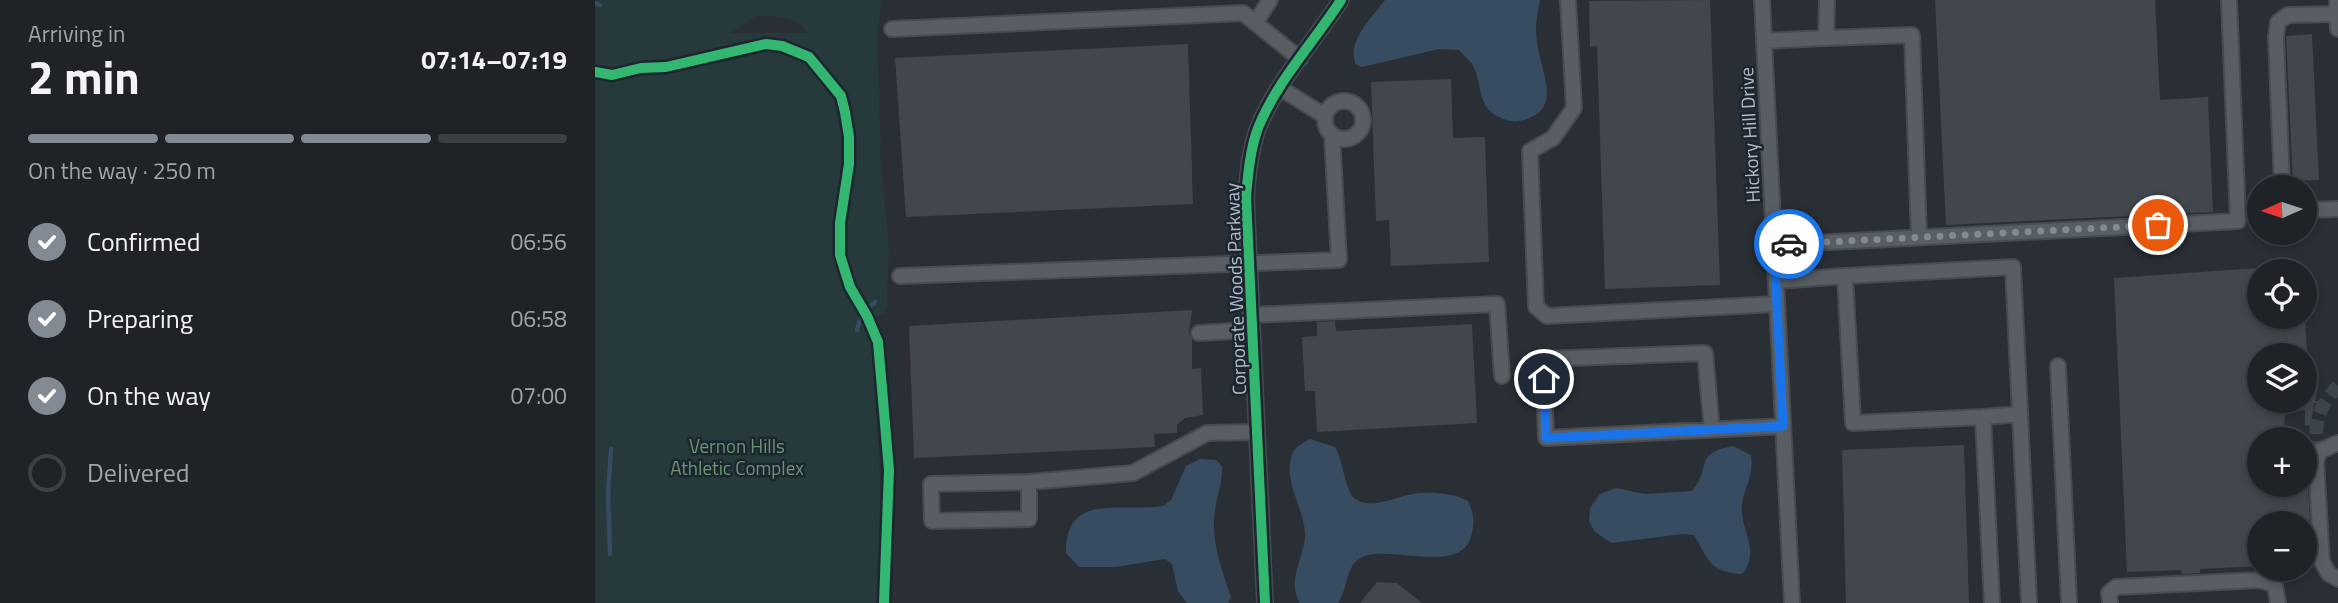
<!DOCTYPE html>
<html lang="en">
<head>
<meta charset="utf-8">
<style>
  :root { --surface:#1f2328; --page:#272b30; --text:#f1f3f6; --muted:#a1a4a8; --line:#3c4045; --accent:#828b94 }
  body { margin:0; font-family:"Titillium Web",sans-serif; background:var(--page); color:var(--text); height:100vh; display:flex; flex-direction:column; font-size:26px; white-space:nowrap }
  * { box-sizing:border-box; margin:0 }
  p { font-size:23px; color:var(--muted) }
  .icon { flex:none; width:38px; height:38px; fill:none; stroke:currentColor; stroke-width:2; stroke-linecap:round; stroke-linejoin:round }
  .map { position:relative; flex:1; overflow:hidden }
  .details { display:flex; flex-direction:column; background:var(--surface); width:595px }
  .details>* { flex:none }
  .needle { width:46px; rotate:267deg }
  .controls { position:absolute; left:1652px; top:175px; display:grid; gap:14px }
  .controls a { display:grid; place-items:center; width:70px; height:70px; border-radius:50%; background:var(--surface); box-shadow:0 4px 10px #0003,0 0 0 2px var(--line); font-size:35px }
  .pin { position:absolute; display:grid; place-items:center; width:60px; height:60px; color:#fff; margin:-30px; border:4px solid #fff; border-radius:50%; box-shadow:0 2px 7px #0007 }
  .courier { position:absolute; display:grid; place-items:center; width:70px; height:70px; margin:-35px; border:5px solid #1a73e8; border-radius:50%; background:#fff; color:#222; box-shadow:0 2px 9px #0007 }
  .overview em { font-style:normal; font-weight:700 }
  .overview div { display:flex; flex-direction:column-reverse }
  .overview { display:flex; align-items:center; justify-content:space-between; height:119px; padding:0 28px }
  h1 { font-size:46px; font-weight:700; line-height:52px }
  .bar { display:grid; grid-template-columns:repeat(4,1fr); gap:10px 7px; align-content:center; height:84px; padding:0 28px }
  .bar i { height:9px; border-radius:5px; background:var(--line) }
  .bar .active { background:var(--accent) }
  .bar p { grid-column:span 4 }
  ol { padding:0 28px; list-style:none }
  li { display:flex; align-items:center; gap:21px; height:77px }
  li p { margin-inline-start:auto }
  li .icon { padding:7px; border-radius:50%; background:var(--accent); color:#fff; stroke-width:4 }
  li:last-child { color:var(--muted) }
  li i { width:38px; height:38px; border:4px solid var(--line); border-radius:50% }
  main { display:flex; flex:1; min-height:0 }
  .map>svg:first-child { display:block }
  .green { fill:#26393b; fill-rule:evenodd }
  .water { fill:#374c60 }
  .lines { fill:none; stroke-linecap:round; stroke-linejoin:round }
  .stream { stroke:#374c60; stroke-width:4.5 }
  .building { fill:#41474c }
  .minor-tunnel { stroke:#3e444b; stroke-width:14; stroke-dasharray:14 7; stroke-linecap:butt }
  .minor-casing { stroke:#474b50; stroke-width:18 }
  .minor { stroke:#585e63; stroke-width:14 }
  .cycleway-casing { stroke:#1c2630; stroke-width:15 }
  .cycleway { stroke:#33b770; stroke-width:10 }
  .done { stroke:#828b94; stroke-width:7; stroke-dasharray:0 12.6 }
  .route { stroke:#1a73e8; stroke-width:9 }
  .labels { text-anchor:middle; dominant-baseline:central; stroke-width:5; stroke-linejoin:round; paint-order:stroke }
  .street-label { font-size:19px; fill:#b2bcc7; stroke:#1c2630 }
  .park-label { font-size:19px; fill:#69976f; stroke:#1c2630 }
</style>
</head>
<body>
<main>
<section class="details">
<div class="overview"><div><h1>2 min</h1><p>Arriving in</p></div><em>07:14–07:19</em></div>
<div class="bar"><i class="active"></i><i class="active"></i><i class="active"></i><i></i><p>On the way · 250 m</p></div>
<ol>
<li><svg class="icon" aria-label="check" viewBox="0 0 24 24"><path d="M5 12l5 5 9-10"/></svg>Confirmed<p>06:56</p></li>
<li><svg class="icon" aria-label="check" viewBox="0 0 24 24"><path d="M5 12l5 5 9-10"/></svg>Preparing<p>06:58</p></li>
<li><svg class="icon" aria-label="check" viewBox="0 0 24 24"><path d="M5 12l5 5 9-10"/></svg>On the way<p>07:00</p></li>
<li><i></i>Delivered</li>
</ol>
</section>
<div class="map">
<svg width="1743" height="603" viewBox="0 0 1743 603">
  <rect width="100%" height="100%" fill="#292f35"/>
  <path class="green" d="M 0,0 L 287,0 L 282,36 L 287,178 L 294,244 L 292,308 L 289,314 L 282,317 L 276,315 L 292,603 L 0,603 ZM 161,16 C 178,16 203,16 212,33 L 136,33 Z"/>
  <path class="water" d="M 790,0 L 945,0 C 942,14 940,28 942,42 C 946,74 970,112 924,121 C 916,123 901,117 895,111 C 883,99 886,79 878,66 C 875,60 868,55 864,50 L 844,49 L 767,67 L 760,64 C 753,39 776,19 790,0 Z
    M 715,439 L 740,447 C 748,460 750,490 759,498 C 776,512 806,494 824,493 C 840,492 858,493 873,501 C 878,512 880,520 877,532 C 869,580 791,541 764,559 C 751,567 752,591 743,603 L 705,603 C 692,583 707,560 710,539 C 712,512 689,486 696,458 C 699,447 706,444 715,439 Z
    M 1138,446 L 1156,455 C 1159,476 1150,485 1147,504 C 1144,529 1167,551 1147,574 C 1114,572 1114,560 1099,535 L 1088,534 L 1016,543 L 999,531 L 994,521 L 995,508 L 1005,494 L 1021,488 L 1049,494 L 1097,491 C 1117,468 1098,453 1138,446 Z
    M 605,459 L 621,460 L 627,466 C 628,482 622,495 620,510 C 615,539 627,571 636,597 L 633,603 L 592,603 L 583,591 L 577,564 L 570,559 L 521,567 L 484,567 L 471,553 C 470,491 526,513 568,506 L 576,500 L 591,466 Z"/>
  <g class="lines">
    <path class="stream" d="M 0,3 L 5,5
      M 262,330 L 266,316 L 280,302
      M 15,554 L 13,494 L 16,449"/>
  </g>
  <path class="building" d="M 1115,0 L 1125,285 L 1010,289 L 1002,46 L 995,47 L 994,1 Z
    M 1340,0 L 1560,0 L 1565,100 L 1613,97 L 1618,212 L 1351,225 Z
    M 1717,34 L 1724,180 L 1698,181 L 1691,36 Z
    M 593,44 L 598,204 L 311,217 L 300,58 Z
    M 856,79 L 858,138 L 890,137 L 894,262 L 796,266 L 794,220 L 781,221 L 776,82 Z
    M 1664,268 L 1664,317 L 1710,317 L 1712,355 L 1664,355 L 1664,401 L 1710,401 L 1710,356 L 1723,387 L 1720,401 L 1724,401 L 1719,404 L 1715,426 L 1710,425 L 1710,410 L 1690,414 L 1688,439 L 1664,439 L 1664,485 L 1713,485 L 1715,523 L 1664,523 L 1664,566 L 1605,569 L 1605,573 L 1587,574 L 1586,570 L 1532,572 L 1519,278 Z
    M 597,310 L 594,333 L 597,339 L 597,369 L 606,368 L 608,415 L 590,418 L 582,425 L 582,433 L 559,434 L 560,447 L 319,458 L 314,326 Z
    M 740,321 L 741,331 L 877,324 L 882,423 L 722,432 L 720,391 L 710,391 L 707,337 L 722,336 L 722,322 Z
    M 1369,445 L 1374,603 L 1251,603 L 1247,450 Z
    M 782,582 L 802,583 L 827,603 L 765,603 Z"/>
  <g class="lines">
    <path class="minor-tunnel" d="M 1722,455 C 1720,419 1720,414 1743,386"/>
    <defs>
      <path id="minor" d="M 973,0 L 979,108 L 958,138 L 935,151 L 941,307 L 952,316 L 1182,304
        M 1167,0 L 1197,603
        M 1742,0 L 1743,29
        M 660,23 L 675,0
        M 297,29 L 648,13 L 705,59
        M 1231,38 L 1317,35 L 1324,237
        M 1169,41 L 1231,38 L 1232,0
        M 685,88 L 730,116
        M730 120a19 19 0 1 1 38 0a19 19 0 1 1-38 0Z
        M 1687,187 L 1681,37 L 1683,22 L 1693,15 L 1742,14
        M 1710,210 L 1743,209
        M 1179,245 L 1643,221 L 1634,0
        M 305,276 L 744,260 L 737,135
        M 1250,276 L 1418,267 L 1434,603
        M 1181,281 L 1250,276 L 1258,423 L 1388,417 L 1397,603
        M 656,315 L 902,304 L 907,376
        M 604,333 L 657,330
        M 1463,366 L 1474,603
        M 1388,417 L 1425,414
        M 1117,430 L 1110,353 L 948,359 L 951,438 L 1188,426
        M 1743,443 L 1725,451 L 1721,461 L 1727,562 L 1734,574 L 1743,579
        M 434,482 L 434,519 L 337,521 L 336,484 L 434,482 L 538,473 L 612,433 L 662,432
        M 670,603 L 651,197 C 653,174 655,150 663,128 C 682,81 719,42 746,0
        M 1515,603 L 1514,593 L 1521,587 L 1665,580 L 1680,585 L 1683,603"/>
    </defs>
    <use href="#minor" class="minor-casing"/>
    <use href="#minor" class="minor"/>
    <defs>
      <path id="cycleway" d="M 0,72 L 17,75 L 46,68 L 71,67 L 171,44 L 187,46 L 214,57 L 246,96 L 250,112 L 254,137 L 254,164 L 245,223 L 245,255 L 255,287 L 272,316 L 283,342 L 294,470 L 289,603
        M 670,603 L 651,197 C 653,174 655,150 663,128 C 682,81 719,42 746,0"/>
    </defs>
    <use href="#cycleway" class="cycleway-casing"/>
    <use href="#cycleway" class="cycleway"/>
  </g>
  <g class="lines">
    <path class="done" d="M 1194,244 L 1563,225"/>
    <path class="route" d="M 949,379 L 951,438 L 1188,426 L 1179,245 L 1194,244"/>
  </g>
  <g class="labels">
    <g class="street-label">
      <text transform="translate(1154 135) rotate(-93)">Hickory Hill Drive</text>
      <text transform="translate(640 289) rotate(-92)">Corporate Woods Parkway</text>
    </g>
    <g class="park-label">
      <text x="142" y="445">Vernon Hills<tspan x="142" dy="22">Athletic Complex</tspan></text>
    </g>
  </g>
</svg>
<div class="controls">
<a><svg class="needle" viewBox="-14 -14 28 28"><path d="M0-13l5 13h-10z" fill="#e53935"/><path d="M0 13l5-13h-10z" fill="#a1a4a8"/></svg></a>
<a><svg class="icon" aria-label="locate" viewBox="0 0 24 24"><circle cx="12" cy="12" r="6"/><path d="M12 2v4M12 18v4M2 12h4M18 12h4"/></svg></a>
<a><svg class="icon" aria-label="layers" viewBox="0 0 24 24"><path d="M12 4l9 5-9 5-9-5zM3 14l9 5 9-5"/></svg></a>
<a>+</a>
<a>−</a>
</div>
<div class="pin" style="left:1563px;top:225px;background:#ea580c"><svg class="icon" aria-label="bag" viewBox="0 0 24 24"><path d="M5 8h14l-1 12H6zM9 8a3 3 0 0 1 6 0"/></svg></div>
<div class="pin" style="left:949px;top:379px;background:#1f2937"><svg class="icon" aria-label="home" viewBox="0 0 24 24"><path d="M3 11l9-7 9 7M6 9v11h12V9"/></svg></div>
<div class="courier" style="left:1194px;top:244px"><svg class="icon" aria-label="car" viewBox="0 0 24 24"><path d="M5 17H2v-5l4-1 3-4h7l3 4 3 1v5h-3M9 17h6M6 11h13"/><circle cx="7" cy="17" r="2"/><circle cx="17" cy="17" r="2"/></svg></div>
</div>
</main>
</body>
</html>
